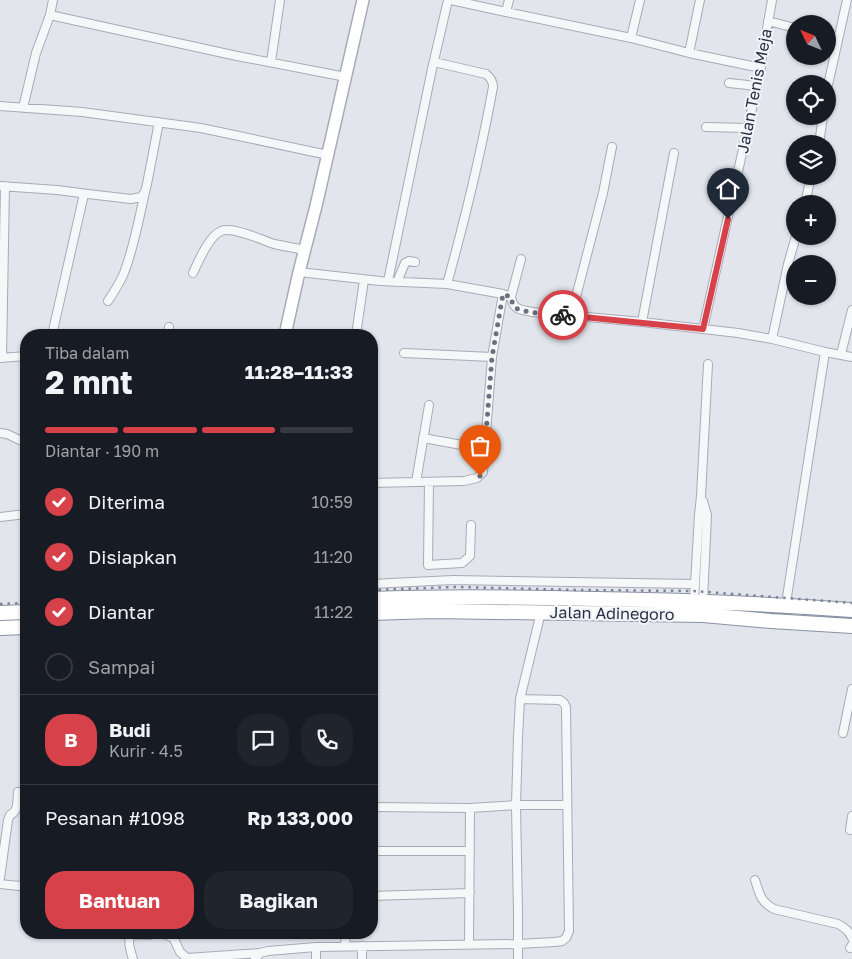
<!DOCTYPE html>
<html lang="id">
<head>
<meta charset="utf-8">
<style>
  :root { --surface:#171b24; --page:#20242c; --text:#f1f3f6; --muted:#9ea1a6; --line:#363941; --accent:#d74149 }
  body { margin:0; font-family:"Golos Text",sans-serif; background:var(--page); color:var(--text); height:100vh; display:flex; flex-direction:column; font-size:19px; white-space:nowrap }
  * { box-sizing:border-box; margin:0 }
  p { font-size:16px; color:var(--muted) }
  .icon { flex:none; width:28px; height:28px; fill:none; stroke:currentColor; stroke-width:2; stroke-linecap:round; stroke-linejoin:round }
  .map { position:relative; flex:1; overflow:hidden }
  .side { position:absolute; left:20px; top:329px; width:358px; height:610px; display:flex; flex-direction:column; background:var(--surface); border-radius:20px; box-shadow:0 1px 4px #0004 }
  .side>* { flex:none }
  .needle { width:32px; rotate:313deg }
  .buttons { position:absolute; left:786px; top:15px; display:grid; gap:10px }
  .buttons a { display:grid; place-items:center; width:50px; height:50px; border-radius:50%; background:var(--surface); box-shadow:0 1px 4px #0004; font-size:25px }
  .pin { position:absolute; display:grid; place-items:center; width:42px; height:42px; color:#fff; margin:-51px -21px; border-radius:50% 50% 50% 0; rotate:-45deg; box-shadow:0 0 5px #0007 }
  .pin .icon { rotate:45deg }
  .courier { position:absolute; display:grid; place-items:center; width:50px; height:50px; margin:-25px; border:4px solid #d74149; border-radius:50%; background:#fff; color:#222; box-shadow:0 1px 6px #0007 }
  .summary em { font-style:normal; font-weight:700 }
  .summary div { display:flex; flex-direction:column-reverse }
  .summary { display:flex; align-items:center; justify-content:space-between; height:85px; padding:0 25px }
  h1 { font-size:32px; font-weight:700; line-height:38px }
  .bar { display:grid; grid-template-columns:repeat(4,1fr); gap:8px 5px; align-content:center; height:60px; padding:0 25px }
  .bar i { height:6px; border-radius:4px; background:var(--line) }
  .bar .on { background:var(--accent) }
  .bar p { grid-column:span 4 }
  .line { display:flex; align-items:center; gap:12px; padding:0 25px; border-top:1px solid var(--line) }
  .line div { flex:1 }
  .round { display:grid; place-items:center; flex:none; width:52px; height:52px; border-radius:20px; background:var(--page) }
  ol { padding:0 25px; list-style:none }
  li { display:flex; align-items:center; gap:15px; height:55px }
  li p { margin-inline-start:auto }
  li .icon { padding:5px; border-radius:50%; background:var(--accent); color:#fff; stroke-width:4 }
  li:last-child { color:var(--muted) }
  li i { width:28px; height:28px; border:2px solid var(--line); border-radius:50% }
  .button { display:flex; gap:10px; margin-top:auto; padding:10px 25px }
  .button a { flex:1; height:58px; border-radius:20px; background:var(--accent); color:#fff; font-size:20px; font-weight:700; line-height:58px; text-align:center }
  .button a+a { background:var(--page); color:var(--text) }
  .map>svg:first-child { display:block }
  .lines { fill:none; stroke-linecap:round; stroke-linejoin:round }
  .street-casing { stroke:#a7abb7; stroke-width:10 }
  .secondary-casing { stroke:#a7abb7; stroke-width:14 }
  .highway-casing { stroke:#8991a3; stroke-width:16 }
  .street { stroke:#f6f7f9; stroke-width:8 }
  .secondary { stroke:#fff; stroke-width:11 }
  .highway { stroke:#fff; stroke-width:14 }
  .rail { stroke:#7b8396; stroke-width:2.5; stroke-dasharray:2.5 5; stroke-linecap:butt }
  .done { stroke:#6a707f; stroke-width:5; stroke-dasharray:0 9 }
  .route { stroke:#d74149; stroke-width:6 }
  .labels { text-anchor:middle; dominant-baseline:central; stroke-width:4; stroke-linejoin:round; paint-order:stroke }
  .street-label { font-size:16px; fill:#293145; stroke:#f2f4f9 }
</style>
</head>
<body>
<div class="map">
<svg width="852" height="959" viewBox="0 0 852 959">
  <rect width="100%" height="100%" fill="#e2e5ec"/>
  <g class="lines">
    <defs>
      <path id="street" d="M 53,0 L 50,15 L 237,56 L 346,77
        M 451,0 L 506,12 L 509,0
        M 640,0 L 631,38 L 689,53 L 761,68
        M 506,12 L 631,38
        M 768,21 L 795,28
        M 828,35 L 838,38
        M 689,53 L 700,0
        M 271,62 L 280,0
        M 434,62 L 486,74 C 491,78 493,81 493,87 C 481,153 465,219 447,284
        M 729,83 L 757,86
        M 828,85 L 847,0
        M 0,106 L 82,112 L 201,128 L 328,155
        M 23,108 L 36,53 L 50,15
        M 706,127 L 748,128
        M 819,144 L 823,116
        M 0,186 L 57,190 L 88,194 L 131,199 L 141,197 L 145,192 L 147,184 L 159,122
        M 805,204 L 811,176
        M 299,272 L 380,281 L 447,284 L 503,294 L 492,357 L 483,472 L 477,478 L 464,481 L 416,482 L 371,483
        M 193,273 C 198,262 209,236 221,231 C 232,226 262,240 274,244 C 284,246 294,248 305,250
        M 388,281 L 432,69 L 448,0
        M 397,282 L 405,263 L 409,261 L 415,262
        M 503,294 L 511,297 C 514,311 520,309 532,312 L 642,322 L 738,333 L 772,339 L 825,352 L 852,357
        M 511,297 L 521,259
        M 108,301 C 114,292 120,283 124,273 C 134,247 139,219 145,192
        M 571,316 L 603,193 L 612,147
        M 642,322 L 674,153
        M 703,329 L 757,86 L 772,0
        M 52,335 L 84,194
        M 168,335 L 169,327
        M 356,335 L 364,280
        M 772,339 L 788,264 L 796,236
        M 404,353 L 492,357
        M 841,354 L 852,310
        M 0,358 L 26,356
        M 2,358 L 5,186
        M 0,433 L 7,434 L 26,443
        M 423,438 L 484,449
        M 416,482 L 429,405
        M 429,482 L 428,565 L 462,563 L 470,556 L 471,525
        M 703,501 L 707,515 L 703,601
        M 0,517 L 26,514
        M 371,584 L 453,580 L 694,584
        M 694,601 L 699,515 L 701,496 L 708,364
        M 784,606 L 787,597 L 825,352
        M 843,733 L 852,689
        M 371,807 L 470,808 L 516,805 L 567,805
        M 850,830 L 852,816
        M 371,851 L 470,851
        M 0,878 L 8,820 L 10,815 C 19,811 17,800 18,792
        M 755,880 C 760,895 760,901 774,909 L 838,924 C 845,928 849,931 852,938
        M 0,884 L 19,886 L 26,883
        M 371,896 L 470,893
        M 159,932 L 171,937 L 174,939 L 180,952 L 187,958 L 260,953
        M 469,945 L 470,808
        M 345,946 L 346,932
        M 850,948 L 852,945
        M 133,959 C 120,920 143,942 158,932
        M 255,959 L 260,953 L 268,951 L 316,947 L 518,944 L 555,942 L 562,941 L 566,938 L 569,931 L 566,707 L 564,703 L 560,700 L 520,699
        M 316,959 L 316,947
        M 362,959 L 362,946
        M 518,959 L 518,912 L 516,805 L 518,737 L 520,699 L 541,612"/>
      <path id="secondary" d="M 285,335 L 299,272 L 316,206 L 363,0"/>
      <path id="highway" d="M 371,599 C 446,596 520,597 595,599 C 681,600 766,604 852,610
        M 0,613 L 26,612
        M 371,613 L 433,611 L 703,615 L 771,621 L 852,626
        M 0,628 L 26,627"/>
    </defs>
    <use href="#street" class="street-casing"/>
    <use href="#secondary" class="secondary-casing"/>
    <use href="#highway" class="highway-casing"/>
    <use href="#street" class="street"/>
    <use href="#secondary" class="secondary"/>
    <use href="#highway" class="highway"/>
    <path class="rail" d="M 371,590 L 456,587 L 579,590 L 694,591 L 852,603
      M 0,604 L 26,603"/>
  </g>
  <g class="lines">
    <path class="done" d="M 480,476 L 483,472 L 492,357 L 503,294 L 511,297 C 512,301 512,305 516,308 C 522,313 554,314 563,315"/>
    <path class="route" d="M 563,315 L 703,329 L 728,219"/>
  </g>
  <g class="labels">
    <g class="street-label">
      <text transform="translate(754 91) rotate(-79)">Jalan Tenis Meja</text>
      <text transform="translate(612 613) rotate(1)">Jalan Adinegoro</text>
    </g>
  </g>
</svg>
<div class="buttons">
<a><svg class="needle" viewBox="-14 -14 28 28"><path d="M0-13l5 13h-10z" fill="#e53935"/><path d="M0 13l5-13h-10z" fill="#9ea1a6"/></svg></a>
<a><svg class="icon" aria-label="locate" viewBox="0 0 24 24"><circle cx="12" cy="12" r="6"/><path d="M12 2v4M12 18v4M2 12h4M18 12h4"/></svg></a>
<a><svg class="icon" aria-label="layers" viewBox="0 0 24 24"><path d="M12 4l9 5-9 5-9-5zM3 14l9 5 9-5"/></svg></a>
<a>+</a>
<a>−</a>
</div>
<div class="pin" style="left:480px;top:476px;background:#ea580c"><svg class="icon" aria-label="bag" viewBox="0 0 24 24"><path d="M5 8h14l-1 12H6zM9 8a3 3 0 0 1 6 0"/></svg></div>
<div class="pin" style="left:728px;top:219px;background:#1f2937"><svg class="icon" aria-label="home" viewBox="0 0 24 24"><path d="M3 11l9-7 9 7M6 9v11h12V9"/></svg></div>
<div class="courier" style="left:563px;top:315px"><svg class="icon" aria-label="bike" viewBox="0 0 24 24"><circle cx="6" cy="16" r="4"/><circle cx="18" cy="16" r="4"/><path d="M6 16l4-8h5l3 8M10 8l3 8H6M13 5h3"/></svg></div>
<section class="side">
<div class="summary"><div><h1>2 mnt</h1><p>Tiba dalam</p></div><em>11:28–11:33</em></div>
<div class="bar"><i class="on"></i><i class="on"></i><i class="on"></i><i></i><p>Diantar · 190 m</p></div>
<ol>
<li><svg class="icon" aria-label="check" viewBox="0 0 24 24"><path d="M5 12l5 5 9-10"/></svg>Diterima<p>10:59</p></li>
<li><svg class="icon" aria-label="check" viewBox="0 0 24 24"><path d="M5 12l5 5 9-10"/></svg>Disiapkan<p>11:20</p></li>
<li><svg class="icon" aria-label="check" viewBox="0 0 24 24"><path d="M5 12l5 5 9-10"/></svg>Diantar<p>11:22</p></li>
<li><i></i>Sampai</li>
</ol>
<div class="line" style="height:90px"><b class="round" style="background:var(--accent);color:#fff">B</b><div><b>Budi</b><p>Kurir · 4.5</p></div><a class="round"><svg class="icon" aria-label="chat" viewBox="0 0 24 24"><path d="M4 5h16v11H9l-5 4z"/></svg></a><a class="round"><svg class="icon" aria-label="phone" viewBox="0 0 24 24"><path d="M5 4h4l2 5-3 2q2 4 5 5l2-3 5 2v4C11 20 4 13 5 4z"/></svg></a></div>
<div class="line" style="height:65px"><div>Pesanan #1098</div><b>Rp 133,000</b></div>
<div class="button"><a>Bantuan</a><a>Bagikan</a></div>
</section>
</div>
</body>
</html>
